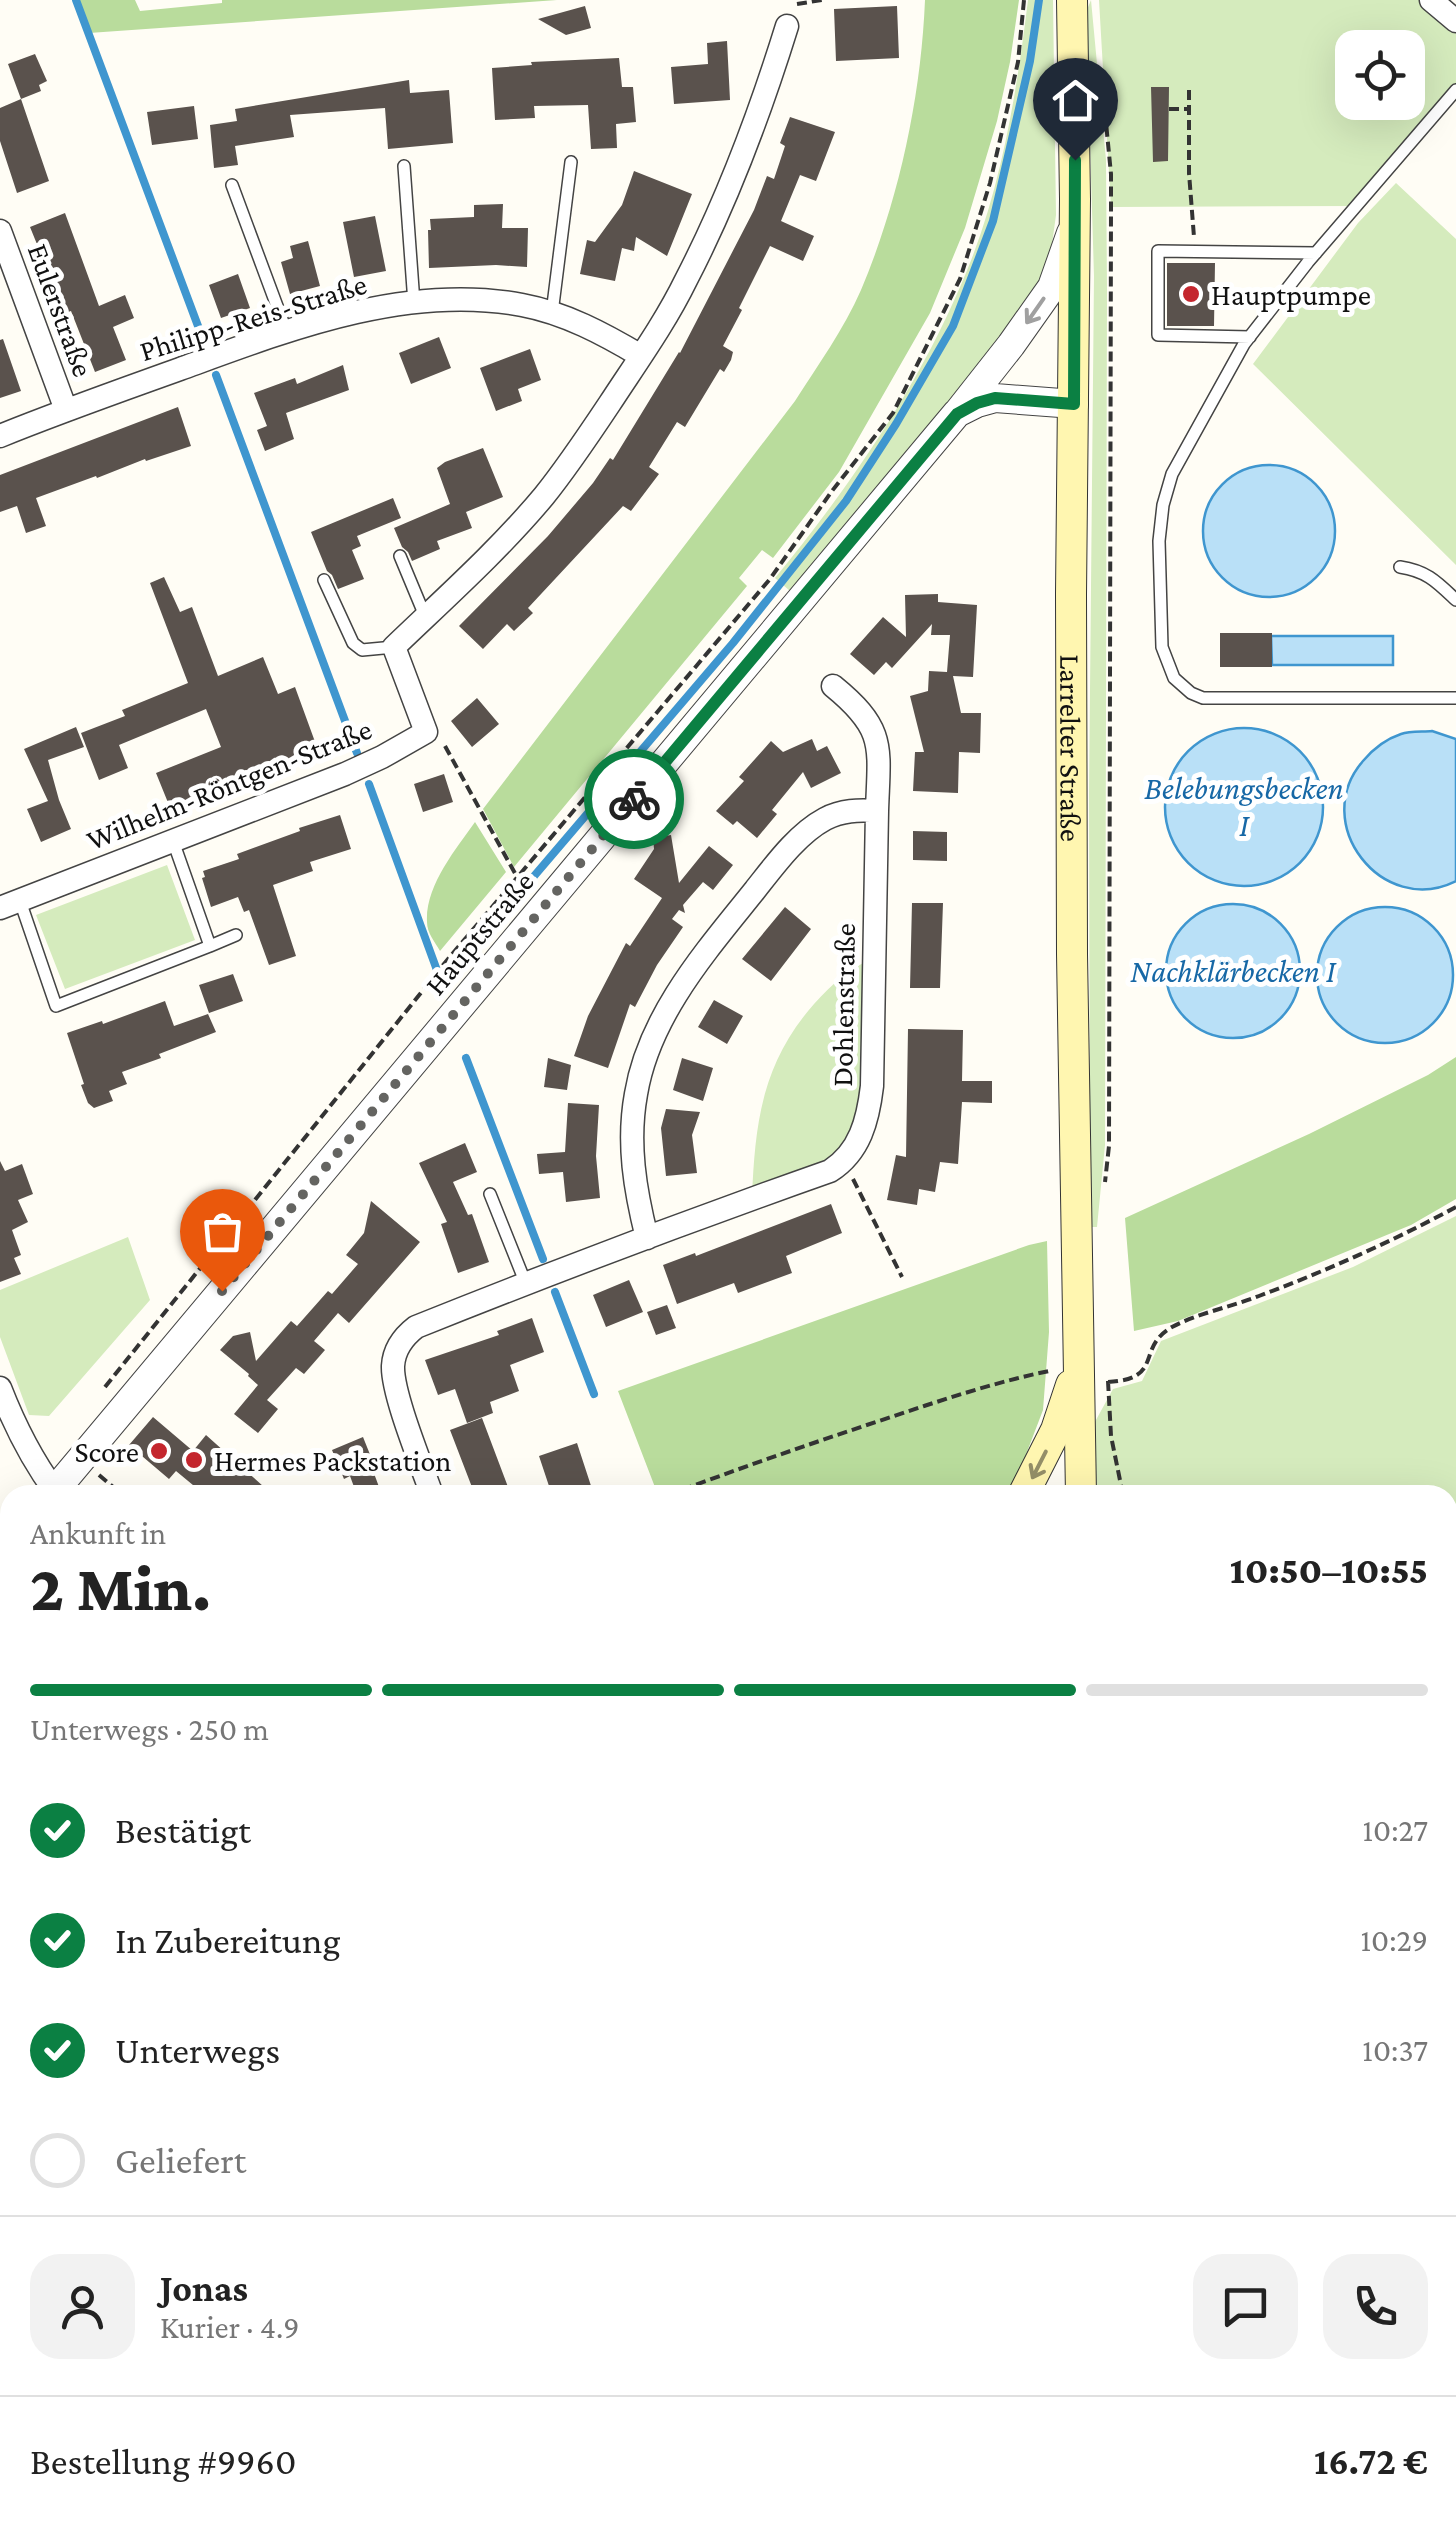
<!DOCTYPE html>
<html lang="de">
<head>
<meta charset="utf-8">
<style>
  :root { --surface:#fff; --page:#f2f2f2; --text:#222; --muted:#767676; --line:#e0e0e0; --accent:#0b8043 }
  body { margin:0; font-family:"Crimson Pro",serif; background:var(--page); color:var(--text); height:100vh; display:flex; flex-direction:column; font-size:38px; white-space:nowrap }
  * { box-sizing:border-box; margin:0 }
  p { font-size:32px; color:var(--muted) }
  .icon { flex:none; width:55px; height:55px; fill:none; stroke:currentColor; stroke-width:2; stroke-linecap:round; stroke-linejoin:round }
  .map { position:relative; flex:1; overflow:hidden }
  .side { position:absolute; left:0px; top:1485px; width:1458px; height:1062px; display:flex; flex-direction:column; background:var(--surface); border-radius:30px 30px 0 0; box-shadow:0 10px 40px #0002 }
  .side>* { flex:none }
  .fabs { position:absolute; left:1335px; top:30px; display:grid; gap:20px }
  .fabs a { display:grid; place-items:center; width:90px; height:90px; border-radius:20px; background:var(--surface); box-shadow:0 10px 40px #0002; font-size:50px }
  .pin { position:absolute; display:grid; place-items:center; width:85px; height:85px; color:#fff; margin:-102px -42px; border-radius:50% 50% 50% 0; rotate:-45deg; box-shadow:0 0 10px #0007 }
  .pin .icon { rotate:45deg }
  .courier { position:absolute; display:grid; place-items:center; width:100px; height:100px; margin:-50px; border:8px solid #0b8043; border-radius:50%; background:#fff; color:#222; box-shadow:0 2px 12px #0007 }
  .overview em { font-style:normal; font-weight:800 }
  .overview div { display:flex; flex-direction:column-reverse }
  .overview { display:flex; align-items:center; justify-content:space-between; height:170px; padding:0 30px }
  h1 { font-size:65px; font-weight:800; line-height:75px }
  .bar { display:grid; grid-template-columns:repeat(4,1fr); gap:15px 10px; align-content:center; height:120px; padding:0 30px }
  .bar i { height:12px; border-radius:8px; background:var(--line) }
  .bar .active { background:var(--accent) }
  .bar p { grid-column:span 4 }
  .line { display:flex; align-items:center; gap:25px; padding:0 30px; border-top:2px solid var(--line) }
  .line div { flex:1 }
  .round { display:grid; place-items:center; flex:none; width:105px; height:105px; border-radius:30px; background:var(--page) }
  ol { padding:0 30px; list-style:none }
  li { display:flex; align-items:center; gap:30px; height:110px }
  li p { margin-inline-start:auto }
  li .icon { padding:10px; border-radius:50%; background:var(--accent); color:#fff; stroke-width:4 }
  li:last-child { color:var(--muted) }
  li i { width:55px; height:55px; border:5px solid var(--line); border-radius:50% }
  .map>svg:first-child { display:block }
  .green { fill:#d5ebbd; fill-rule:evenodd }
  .forest { fill:#b9dc9c }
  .pitch { fill:#e6f2cf }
  .water { fill:#b9e0f7; stroke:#3f96cf; stroke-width:2.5 }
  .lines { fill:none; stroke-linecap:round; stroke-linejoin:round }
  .stream { stroke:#3f96cf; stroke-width:8 }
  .building { fill:#5a524d }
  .service-casing { stroke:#444; stroke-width:14 }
  .minor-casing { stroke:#444; stroke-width:25 }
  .tertiary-casing { stroke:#444; stroke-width:30 }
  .secondary-casing { stroke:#333; stroke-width:32 }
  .path { stroke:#333; stroke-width:4; stroke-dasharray:10 5; stroke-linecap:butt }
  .service { stroke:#fff; stroke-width:11 }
  .minor { stroke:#fff; stroke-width:22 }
  .tertiary { stroke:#fff; stroke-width:28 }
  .secondary { stroke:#fff6b0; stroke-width:30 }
  .oneway { stroke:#a0a0a0 }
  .oneway2 { stroke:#948f68 }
  .done { stroke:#646461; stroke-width:10; stroke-dasharray:0 18 }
  .route { stroke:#0b8043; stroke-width:12 }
  .poi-dot { fill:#c4262e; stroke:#fff; stroke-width:4 }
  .labels { text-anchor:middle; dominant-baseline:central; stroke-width:10; stroke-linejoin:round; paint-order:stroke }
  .poi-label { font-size:30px; fill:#111; stroke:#fff; text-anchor:start }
  .street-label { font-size:30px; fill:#111; stroke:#fff }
  .water-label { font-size:32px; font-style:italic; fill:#1768a6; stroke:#fff }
</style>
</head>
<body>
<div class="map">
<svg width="1456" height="2546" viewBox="0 0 1456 2546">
  <rect width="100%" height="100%" fill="#fffdf5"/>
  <path class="green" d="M 1028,0 L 1053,0 L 1056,215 L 1050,259 L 1030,302 L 995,348 L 790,591 L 775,578 C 852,484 922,382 968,268 C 1002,184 1017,90 1028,0 Z
    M 1091,0 L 1106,160 L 1107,290 L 1105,1145 L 1097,1227 L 1090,1227 L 1089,794 L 1094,276 L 1086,12 Z
    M 1099,0 L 1431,0 L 1456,21 L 1456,90 L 1359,206 L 1111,207 ZM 1352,48 L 1408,48 L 1408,102 L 1352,102 Z
    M 1396,183 L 1456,239 L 1456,565 L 1253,364 L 1358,223 Z
    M 167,865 L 195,940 L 65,989 L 36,915 Z
    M 875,957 L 872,1086 L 853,1151 L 752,1198 C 755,1123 762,1063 814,1004 C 833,983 849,969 875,957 Z
    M 1456,1216 L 1456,2546 L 1184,2546 L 1181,2538 L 1448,2538 L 1448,1495 L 1081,1495 L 1080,1449 L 1113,1389 L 1142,1381 L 1161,1341 L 1353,1267 Z
    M 128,1237 L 150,1300 L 49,1416 L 29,1415 L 0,1337 L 0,1290 Z"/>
  <path class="forest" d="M 76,0 L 135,0 L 140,11 L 222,3 L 222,0 L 557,0 L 89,33 Z
    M 925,0 L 1019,0 L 1010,62 L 997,121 L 965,228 L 930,313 L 839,472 L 773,558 L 762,550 L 739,578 L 747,586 L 514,867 L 483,809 L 795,401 C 818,365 844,329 861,290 C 899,200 921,97 925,0 Z
    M 475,822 L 506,872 L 440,951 C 435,942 427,933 427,922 C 425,886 456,849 475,822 Z
    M 1456,1057 L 1456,1199 L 1411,1225 L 1178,1321 L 1134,1331 L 1125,1218 L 1309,1134 L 1428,1075 Z
    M 1047,1241 L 1049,1332 L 1043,1410 L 1014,1486 L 1005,1495 L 658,1495 L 618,1391 L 1029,1245 Z
    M 775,2538 L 962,2538 L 940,2546 L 783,2546 Z"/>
  <path class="pitch" d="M 1448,2197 L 1456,2204 L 1456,2515 L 1448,2525 Z"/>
  <path class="water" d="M1203 531a66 66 0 1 1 132 0a66 66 0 1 1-132 0Z
    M 1271,636 L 1393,636 L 1393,665 L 1272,665 Z
    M1165 807a79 79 0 1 1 158 0a79 79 0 1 1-158 0Z
    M 1432,731 L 1456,739 L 1456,881 C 1382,918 1309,823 1363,761 C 1373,749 1386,739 1401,734 C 1410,731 1423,732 1432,731 Z
    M1166 971a67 67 0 1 1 134 0a67 67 0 1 1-134 0Z
    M1317 975a68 68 0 1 1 136 0a68 68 0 1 1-136 0Z"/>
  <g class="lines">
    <path class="stream" d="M 76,0 L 204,342
      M 216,375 L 357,753
      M 369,784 L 442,984 L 733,643 L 846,501 L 896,424 L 953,326 L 993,221 L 1030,61 L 1039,0
      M 466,1058 L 543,1259
      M 555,1292 L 594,1394"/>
  </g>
  <path class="building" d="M 585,6 L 591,28 L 566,35 L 538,19 Z
    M 897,6 L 899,58 L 836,61 L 834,9 Z
    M 727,41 L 730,100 L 674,104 L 671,67 L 708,64 L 707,43 Z
    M 35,54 L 47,81 L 39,85 L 41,91 L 21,99 L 8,64 Z
    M 619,58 L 622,87 L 633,87 L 636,122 L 616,124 L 617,148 L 591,149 L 588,105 L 534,106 L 535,118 L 495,120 L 492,68 L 532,65 L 531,62 Z
    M 409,80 L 410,93 L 449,90 L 453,143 L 388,149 L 385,108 L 290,115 L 294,137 L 235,146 L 238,165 L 214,168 L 210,125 L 237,121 L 235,109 Z
    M 1151,87 L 1169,87 L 1168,161 L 1153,162 Z
    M 21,99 L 49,181 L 17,193 L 0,141 L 0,108 Z
    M 194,106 L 198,139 L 152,145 L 147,112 Z
    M 790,117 L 835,132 L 816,181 L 800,175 L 781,221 L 814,236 L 803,261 L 770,246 L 739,308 L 742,310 L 723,346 L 733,352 L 731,360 L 724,372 L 720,369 L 685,427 L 677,422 L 649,467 L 659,474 L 631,511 L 623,506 L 528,608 L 533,613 L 514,631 L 507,624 L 483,649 L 459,626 L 548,536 L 593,483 L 610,458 L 613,460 L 679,352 L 680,353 L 754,210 L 767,176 L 774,179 L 785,146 L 780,143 Z
    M 634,171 L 692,194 L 667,256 L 636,237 L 634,251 L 622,248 L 615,281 L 580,274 L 587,240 L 595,242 L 622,205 Z
    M 503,204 L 502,228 L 528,228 L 527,267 L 496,265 L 429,268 L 428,230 L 431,230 L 430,219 L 474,217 L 474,205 Z
    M 65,213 L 99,306 L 125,295 L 134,318 L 113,327 L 126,360 L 95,372 L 71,311 L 65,313 L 30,227 Z
    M 375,216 L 386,271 L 354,277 L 343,222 Z
    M 308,241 L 320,286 L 290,294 L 281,262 L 293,258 L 290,246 Z
    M 1167,263 L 1215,263 L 1214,326 L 1167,326 Z
    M 238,274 L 250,308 L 221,318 L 209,285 Z
    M 439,337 L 451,368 L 411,384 L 399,353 Z
    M 3,339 L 21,391 L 0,398 L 0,340 Z
    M 530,349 L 541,380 L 518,389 L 522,401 L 496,411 L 480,368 Z
    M 343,365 L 349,390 L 286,413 L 294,439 L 265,451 L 257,430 L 267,426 L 254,393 L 295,378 L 297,384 Z
    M 178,407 L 191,446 L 146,461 L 145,459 L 97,478 L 96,476 L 36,498 L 46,526 L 26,533 L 17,506 L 0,512 L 0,475 Z
    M 483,448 L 503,497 L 466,512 L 472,528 L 437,541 L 440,549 L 412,561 L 408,552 L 402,547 L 394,528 L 450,504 L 437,468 L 445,462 Z
    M 393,498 L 401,518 L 357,536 L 361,546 L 352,550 L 364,579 L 338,589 L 332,575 L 327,571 L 311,532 Z
    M 164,577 L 180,612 L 192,607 L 218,676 L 263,657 L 278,694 L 295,687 L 318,750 L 171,810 L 156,773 L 221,747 L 206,709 L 119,745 L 128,768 L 99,780 L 81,733 L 125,716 L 122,710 L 188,683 L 150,583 Z
    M 938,594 L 938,602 L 977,605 L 973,677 L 953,676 L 961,713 L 981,713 L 980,753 L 959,752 L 958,793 L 913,791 L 915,752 L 924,752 L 910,696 L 928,691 L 929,671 L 947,672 L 950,635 L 931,635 L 932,624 L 892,668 L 886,662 L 874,675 L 850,654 L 883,617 L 906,637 L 905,595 Z
    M 1220,633 L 1272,633 L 1272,667 L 1220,667 Z
    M 477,698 L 499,724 L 472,747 L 451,721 Z
    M 76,727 L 84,747 L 48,760 L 59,800 L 71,829 L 41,842 L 27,809 L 48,801 L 24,749 Z
    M 812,739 L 817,751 L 827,746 L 841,773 L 811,788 L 803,772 L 772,810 L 777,814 L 757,838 L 737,821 L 733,825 L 716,811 L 744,781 L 739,777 L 771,741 L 783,752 Z
    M 444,774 L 453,802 L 423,812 L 414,784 Z
    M 340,815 L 351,849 L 310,862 L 313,871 L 273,885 L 296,956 L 269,965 L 249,910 L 244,912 L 238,897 L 211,907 L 202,878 L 205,877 L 203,871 L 239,859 L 237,854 L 300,831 L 299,828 Z
    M 913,831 L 947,832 L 947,861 L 913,860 Z
    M 671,835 L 679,883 L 709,846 L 733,865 L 713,890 L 703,882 L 683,905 L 685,913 L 679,910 L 672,919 L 683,927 L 657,965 L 635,1007 L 630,1004 L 608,1068 L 574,1056 L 588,1016 L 626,943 L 630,946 L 662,898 L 634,879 L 654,849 L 653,838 Z
    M 912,903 L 943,903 L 940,988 L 910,988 Z
    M 785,907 L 811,929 L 771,981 L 742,959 Z
    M 233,974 L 243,1001 L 209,1013 L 199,985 Z
    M 714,1000 L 743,1016 L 727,1044 L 698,1027 Z
    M 165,1001 L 174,1026 L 208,1014 L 216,1032 L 159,1054 L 161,1058 L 122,1072 L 127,1084 L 109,1091 L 113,1101 L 94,1108 L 88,1103 L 81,1085 L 84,1084 L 67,1033 L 102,1021 L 103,1024 Z
    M 908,1029 L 963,1030 L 962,1081 L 992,1081 L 992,1103 L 962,1102 L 958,1164 L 940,1162 L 935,1192 L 919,1189 L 917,1205 L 887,1200 L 896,1155 L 906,1157 Z
    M 548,1058 L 571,1065 L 567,1090 L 544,1087 Z
    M 682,1058 L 713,1068 L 703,1101 L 673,1090 Z
    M 568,1103 L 599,1105 L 596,1156 L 600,1198 L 566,1202 L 563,1172 L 539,1174 L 537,1154 L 565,1152 Z
    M 666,1109 L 700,1112 L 692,1135 L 697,1173 L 666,1176 L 661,1128 Z
    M 465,1143 L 477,1172 L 453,1182 L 468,1215 L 472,1214 L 489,1262 L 458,1273 L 441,1224 L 447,1222 L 419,1163 Z
    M 0,1161 L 5,1171 L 22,1164 L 33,1194 L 18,1200 L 28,1222 L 12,1230 L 21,1255 L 14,1258 L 21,1274 L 0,1282 Z
    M 371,1201 L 420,1242 L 349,1323 L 338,1313 L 314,1341 L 325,1350 L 304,1374 L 296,1368 L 267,1400 L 278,1409 L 258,1433 L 234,1414 L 258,1385 L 248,1376 L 249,1374 L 220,1350 L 233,1336 L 250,1332 L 256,1361 L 291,1321 L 297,1326 L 328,1291 L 332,1294 L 358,1264 L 346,1255 L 364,1233 Z
    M 831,1204 L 842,1233 L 786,1256 L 792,1273 L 738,1293 L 734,1283 L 677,1304 L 663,1265 L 695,1253 L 696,1256 Z
    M 629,1280 L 643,1312 L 606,1327 L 593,1295 Z
    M 667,1305 L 676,1328 L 656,1335 L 647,1312 Z
    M 532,1318 L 544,1352 L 510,1365 L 519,1391 L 490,1402 L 493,1413 L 467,1423 L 455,1389 L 438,1395 L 425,1360 L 499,1335 L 497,1331 Z
    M 153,1417 L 193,1451 L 206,1435 L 273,1495 L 205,1495 L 176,1471 L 169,1479 L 129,1445 Z
    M 482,1418 L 511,1495 L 475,1495 L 450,1430 Z
    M 363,1437 L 375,1467 L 372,1468 L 382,1495 L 357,1495 L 350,1476 L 344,1479 L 332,1450 Z
    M 577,1443 L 594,1495 L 564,1495 L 561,1485 L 550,1489 L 539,1456 Z"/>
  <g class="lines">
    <defs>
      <path id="service" d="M 1456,90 L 1308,262 L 1244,344 L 1172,474 L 1163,505 L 1159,541 L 1162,647 L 1174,678 L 1191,693 L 1203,698 L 1456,698
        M 404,166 L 414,303
        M 232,185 L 287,333
        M 552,313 L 571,162
        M 1250,337 L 1158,335 L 1158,251 L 1316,253
        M 400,556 L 425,616
        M 1400,567 C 1427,571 1437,582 1456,600
        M 324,580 L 353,643 L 362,650 L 394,647
        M 20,901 L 56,1006 L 210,946 L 173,841
        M 210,946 L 236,935
        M 490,1194 L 526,1284"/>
      <path id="minor" d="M 1431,0 L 1456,21
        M 0,231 L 66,410
        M 0,436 C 59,412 119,391 180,369 C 287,330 406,283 522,305 C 565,313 604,334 641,356
        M 833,686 C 887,730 879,747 877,811
        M 0,908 L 345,774 L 382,757 L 426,732 L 394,647 C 445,598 499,550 544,496 C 569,465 592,430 614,397 C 639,359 666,321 686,280 C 728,199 760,113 787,26
        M 0,1388 C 14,1424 32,1460 55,1491
        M 432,1495 C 422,1466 392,1394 393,1366 C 394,1349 403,1337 416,1327 C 553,1272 691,1220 830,1171 C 860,1152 868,1120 872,1086 L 877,811 C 858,810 842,810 825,819 C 797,834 774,866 755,890 C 707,950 649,1015 636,1094 C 627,1143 635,1190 647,1238
        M 0,1612 L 10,1620
        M 0,2195 L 10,2186
        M 0,2520 L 7,2546
        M 593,2538 L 595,2546
        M 70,2546 L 105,2538"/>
      <path id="tertiary" d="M 959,411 L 1011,345 L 1052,287 L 1071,233
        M 51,1495 L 957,413 L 977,403 L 995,398 L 1074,404
        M 0,1557 L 10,1545
        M 1045,2538 L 1049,2546"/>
      <g id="secondary">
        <path id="s1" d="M 1072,0 L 1075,199 L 1071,594 L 1072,954 L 1081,1495"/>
        <path d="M 1023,1495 L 1056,1430 L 1071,1385"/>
        <path d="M 1102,2538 L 1102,2546"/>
        <path d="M 1181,2538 L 1184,2546"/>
      </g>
    </defs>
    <use href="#service" class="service-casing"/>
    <use href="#minor" class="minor-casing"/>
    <use href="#tertiary" class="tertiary-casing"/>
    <use href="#secondary" class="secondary-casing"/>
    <path class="path" d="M 797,4 L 822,0
      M 1102,82 L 1111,174 L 1111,207 L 1109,1146 L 1105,1182
      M 1189,90 L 1189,173 L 1194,237
      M 1169,109 L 1189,109
      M 445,746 L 517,877
      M 853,1179 L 902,1277
      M 1108,1381 L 1111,1436 L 1123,1495
      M 1108,1382 C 1165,1379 1135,1348 1172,1327 C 1198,1313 1231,1307 1259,1296 C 1326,1271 1393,1241 1456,1207
      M 105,1387 L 448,959 L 770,579 L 832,491 L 893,413 L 960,279 L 990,183 L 1018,62 L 1024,0
      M 99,1475 L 118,1491
      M 114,1495 L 118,1491 L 123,1495
      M 668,1495 C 743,1467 818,1441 894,1416 C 945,1399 996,1382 1049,1371
      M 1448,1768 L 1448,1772
      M 1448,1980 L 1456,1984
      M 1448,2536 L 1456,2526
      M 355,2538 L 357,2546
      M 775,2538 L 783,2546
      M 1219,2538 L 1221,2546
      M 940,2546 L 962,2538
      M 1439,2546 L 1446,2538"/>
    <use href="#service" class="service"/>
    <use href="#minor" class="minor"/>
    <use href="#tertiary" class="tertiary"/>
    <use href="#secondary" class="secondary"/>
  </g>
  <defs><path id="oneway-shaft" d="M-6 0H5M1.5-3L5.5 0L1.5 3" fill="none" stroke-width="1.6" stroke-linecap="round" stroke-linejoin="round" transform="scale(2.5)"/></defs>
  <use class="oneway" href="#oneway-shaft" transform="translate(1035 311) rotate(125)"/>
  <use class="oneway2" href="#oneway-shaft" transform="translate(1039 1465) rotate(117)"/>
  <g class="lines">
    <path class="done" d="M 222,1291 L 634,799"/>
    <path class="route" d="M 634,799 L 957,414 L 977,403 L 995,398 L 1074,404 L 1075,160"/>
  </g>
  <g class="poi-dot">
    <circle cx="1191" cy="294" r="10"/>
    <circle cx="159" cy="1451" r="10"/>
    <circle cx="194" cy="1460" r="10"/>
  </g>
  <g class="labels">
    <g class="poi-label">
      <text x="1211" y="294">Hauptpumpe</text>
      <text x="139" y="1451" text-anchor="end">Score</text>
      <text x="214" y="1460">Hermes Packstation</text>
    </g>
    <g class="street-label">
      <text transform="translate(61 310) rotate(70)">Eulerstraße</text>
      <text transform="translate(253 317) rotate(-17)">Philipp-Reis-Straße</text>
      <text stroke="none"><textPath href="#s1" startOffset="748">Larrelter Straße</textPath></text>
      <text transform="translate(229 784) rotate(-22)">Wilhelm-Röntgen-Straße</text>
      <text transform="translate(479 933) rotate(-50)">Hauptstraße</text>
      <text transform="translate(843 1005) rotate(-89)">Dohlenstraße</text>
    </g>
    <g class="water-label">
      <text x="1244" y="788">Belebungsbecken<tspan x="1244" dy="37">I</tspan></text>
      <text x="1233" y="971">Nachklärbecken I</text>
    </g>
  </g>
</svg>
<div class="fabs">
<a><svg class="icon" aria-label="locate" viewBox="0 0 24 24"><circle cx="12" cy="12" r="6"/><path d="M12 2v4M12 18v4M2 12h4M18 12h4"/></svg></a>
</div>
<div class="pin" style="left:222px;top:1291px;background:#ea580c"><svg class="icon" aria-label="bag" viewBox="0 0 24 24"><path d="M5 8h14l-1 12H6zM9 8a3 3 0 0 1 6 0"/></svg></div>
<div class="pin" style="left:1075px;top:160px;background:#1f2937"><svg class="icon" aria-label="home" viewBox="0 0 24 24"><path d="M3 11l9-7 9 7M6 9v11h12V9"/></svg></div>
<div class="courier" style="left:634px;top:799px"><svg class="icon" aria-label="bike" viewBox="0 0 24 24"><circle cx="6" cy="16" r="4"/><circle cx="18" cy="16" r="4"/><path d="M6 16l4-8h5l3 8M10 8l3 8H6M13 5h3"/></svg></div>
<section class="side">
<div class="overview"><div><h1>2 Min.</h1><p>Ankunft in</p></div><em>10:50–10:55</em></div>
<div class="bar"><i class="active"></i><i class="active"></i><i class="active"></i><i></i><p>Unterwegs · 250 m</p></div>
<ol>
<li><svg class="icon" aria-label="check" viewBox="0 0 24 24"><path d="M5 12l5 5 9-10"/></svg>Bestätigt<p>10:27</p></li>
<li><svg class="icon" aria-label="check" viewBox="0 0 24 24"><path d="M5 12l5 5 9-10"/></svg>In Zubereitung<p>10:29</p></li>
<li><svg class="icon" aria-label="check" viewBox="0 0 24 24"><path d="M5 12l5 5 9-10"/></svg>Unterwegs<p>10:37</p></li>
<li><i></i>Geliefert</li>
</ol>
<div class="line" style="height:180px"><a class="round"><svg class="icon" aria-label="person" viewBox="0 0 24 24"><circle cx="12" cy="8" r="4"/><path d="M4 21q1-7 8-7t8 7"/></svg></a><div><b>Jonas</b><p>Kurier · 4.9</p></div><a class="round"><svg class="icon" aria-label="chat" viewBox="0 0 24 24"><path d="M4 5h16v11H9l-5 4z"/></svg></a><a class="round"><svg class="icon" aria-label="phone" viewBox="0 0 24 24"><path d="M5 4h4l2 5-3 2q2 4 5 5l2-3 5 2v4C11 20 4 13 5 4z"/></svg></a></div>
<div class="line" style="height:130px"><div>Bestellung #9960</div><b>16.72 €</b></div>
</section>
</div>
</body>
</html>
